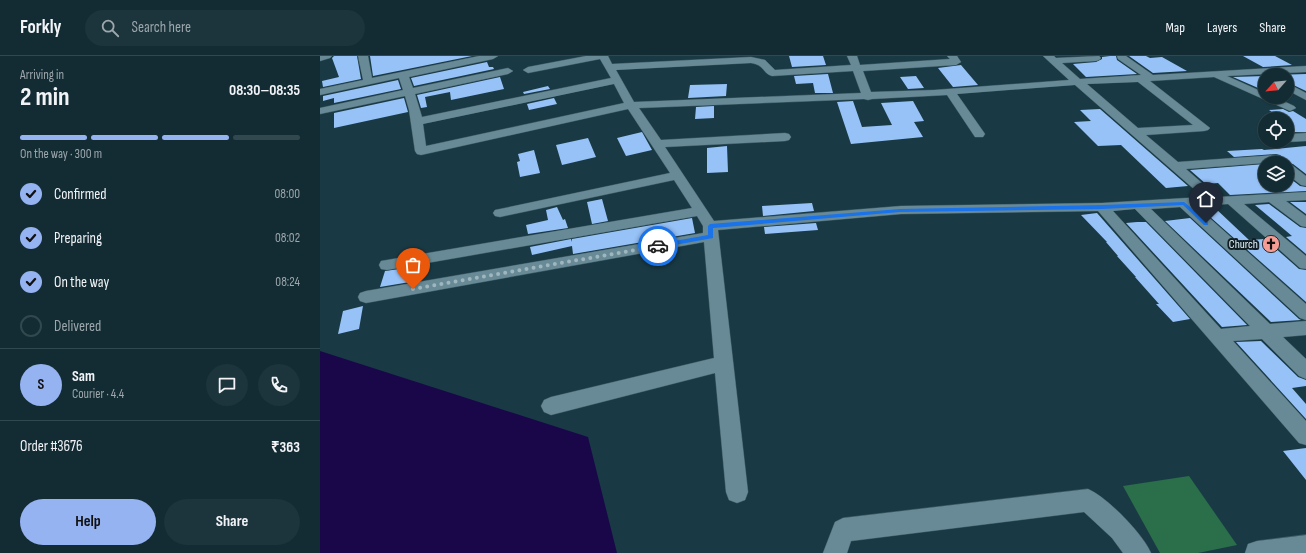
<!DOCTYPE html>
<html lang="en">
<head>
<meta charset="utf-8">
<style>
  :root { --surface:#132c34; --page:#1c343c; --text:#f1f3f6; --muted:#9da7ac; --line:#32484f; --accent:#95b2f1 }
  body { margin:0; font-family:"Sofia Sans Condensed",sans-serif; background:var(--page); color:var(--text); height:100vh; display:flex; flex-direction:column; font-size:15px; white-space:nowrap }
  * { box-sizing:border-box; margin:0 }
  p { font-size:13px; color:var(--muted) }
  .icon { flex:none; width:22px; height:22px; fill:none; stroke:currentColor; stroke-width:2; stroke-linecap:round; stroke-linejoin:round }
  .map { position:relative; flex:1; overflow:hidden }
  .side { display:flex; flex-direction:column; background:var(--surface); width:320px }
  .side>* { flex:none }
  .needle { width:26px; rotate:243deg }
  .controls { position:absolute; left:938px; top:12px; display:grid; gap:8px }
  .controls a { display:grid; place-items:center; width:36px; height:36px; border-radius:50%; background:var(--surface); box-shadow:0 1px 3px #0004,0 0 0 1px var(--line); font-size:20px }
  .pin { position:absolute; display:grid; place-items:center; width:34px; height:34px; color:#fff; margin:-41px -17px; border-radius:50% 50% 50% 0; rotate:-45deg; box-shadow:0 0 4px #0007 }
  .pin .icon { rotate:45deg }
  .courier { position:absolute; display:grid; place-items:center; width:40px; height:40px; margin:-20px; border:3px solid #1a73e8; border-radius:50%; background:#fff; color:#222; box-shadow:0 1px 5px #0007 }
  .headline em { font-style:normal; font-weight:700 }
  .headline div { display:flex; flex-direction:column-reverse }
  .headline { display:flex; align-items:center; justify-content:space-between; height:68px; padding:0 20px }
  h1 { font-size:26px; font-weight:700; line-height:30px }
  .bar { display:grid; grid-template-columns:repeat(4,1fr); gap:6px 4px; align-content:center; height:48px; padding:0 20px }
  .bar i { height:5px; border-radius:3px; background:var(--line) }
  .bar .current { background:var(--accent) }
  .bar p { grid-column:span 4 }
  .line { display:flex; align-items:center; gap:10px; padding:0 20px; border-top:1px solid var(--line) }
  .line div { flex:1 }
  .round { display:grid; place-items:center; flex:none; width:42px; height:42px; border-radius:21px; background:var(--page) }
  ol { padding:0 20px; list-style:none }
  li { display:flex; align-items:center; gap:12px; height:44px }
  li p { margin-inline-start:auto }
  li .icon { padding:4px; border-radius:50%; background:var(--accent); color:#111; stroke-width:4 }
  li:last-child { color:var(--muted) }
  li i { width:22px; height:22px; border:2px solid var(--line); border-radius:50% }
  .primary-button { display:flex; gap:8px; margin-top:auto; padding:8px 20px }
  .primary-button a { flex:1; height:46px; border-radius:24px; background:var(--accent); color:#111; font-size:16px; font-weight:700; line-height:46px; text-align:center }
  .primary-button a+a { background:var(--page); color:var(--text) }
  header { display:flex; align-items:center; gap:24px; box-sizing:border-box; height:56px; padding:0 20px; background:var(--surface); border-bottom:1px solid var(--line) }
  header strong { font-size:19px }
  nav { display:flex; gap:22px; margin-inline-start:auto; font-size:14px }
  .search { width:280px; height:36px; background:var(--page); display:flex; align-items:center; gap:10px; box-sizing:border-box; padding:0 14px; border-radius:22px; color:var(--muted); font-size:15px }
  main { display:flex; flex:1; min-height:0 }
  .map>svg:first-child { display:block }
  .green { fill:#2a6f4a }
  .water { fill:#1a0749 }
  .building { fill:#97c2f7 }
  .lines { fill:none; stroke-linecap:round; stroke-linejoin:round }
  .minor-casing { stroke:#3c5962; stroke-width:1 }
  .minor { fill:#688a97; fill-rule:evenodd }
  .route { fill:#1a73e8 }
  .done { stroke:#9eb6be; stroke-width:4; stroke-dasharray:0 7.2 }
  .labels { text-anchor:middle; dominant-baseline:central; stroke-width:4; stroke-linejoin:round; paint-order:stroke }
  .poi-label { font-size:12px; fill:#e6f8ff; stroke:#111f24; text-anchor:end }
</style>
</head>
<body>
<header>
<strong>Forkly</strong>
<div class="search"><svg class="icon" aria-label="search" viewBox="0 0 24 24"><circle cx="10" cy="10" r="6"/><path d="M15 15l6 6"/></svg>Search here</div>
<nav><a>Map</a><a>Layers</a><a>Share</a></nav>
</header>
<main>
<section class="side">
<div class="headline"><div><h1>2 min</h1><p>Arriving in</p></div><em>08:30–08:35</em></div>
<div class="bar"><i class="current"></i><i class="current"></i><i class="current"></i><i></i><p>On the way · 300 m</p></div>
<ol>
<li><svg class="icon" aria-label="check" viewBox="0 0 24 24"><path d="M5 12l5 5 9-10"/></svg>Confirmed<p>08:00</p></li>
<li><svg class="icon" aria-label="check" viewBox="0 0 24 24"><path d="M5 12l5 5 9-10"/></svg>Preparing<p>08:02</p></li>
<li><svg class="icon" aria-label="check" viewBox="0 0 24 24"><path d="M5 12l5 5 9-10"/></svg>On the way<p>08:24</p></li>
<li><i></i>Delivered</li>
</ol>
<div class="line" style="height:72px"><b class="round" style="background:var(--accent);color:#111">S</b><div><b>Sam</b><p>Courier · 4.4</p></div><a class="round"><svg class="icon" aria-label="chat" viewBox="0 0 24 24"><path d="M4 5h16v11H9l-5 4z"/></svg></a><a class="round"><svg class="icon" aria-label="phone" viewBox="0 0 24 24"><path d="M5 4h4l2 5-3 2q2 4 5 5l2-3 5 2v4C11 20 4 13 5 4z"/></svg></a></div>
<div class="line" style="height:52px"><div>Order #3676</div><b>₹363</b></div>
<div class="primary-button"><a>Help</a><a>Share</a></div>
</section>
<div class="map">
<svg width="986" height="497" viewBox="0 0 986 497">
  <rect width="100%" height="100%" fill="#193a45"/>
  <path class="green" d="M 869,420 L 917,489 L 878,497 L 840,497 L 803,430 Z"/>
  <path class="water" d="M 0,295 L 268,381 L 297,497 L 0,497 Z"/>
  <path class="building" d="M 14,0 L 37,0 L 41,23 L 3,31 L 2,25 L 19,21 L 12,2 Z
    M 50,0 L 152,0 L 53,20 Z
    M 469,0 L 503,0 L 506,9 L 472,11 Z
    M 790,0 L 796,0 L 797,4 L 817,18 L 766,21 L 753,8 L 776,6 L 782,3 L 782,1 Z
    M 809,0 L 826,0 L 830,2 L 842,1 L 867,15 L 833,17 Z
    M 923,0 L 955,0 L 972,9 L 943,11 Z
    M 167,6 L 169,11 L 173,11 L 174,13 L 94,30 L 91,22 Z
    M 641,9 L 658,29 L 633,31 L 618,12 Z
    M 508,18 L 513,37 L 495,37 L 493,27 L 476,28 L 474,20 Z
    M 986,18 L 986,35 L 967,26 L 967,19 L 956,19 Z
    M 596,20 L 604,32 L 588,33 L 580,21 Z
    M 945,20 L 945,35 L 913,21 Z
    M 180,21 L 184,33 L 131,44 L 130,36 L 105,41 L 107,51 L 101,52 L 97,39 Z
    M 78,24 L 81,33 L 14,47 L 14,42 L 3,45 L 3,40 Z
    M 407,28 L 406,40 L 368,42 L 370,29 Z
    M 228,30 L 230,33 L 204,38 L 203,36 Z
    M 84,42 L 88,56 L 14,72 L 14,57 Z
    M 234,42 L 237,48 L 209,54 L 207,48 Z
    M 533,45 L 542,71 L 572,69 L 561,47 L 593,45 L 604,65 L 594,66 L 603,81 L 531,88 L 517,46 Z
    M 394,50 L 394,62 L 375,63 L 376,51 Z
    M 780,53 L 868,130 L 846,132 L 801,89 L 778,90 L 754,66 L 771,65 L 760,54 Z
    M 963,53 L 969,56 L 973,55 L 986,63 L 986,76 L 975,76 L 967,71 L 967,63 L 962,63 L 949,54 Z
    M 322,76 L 332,94 L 306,100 L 297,82 Z
    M 268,82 L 276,101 L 242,109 L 236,89 Z
    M 407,90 L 408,116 L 387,117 L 387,92 Z
    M 986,90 L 986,118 L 973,108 L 968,107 L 960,99 L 956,98 L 914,101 L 907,95 L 942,93 L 944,94 Z
    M 214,94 L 220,117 L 200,121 L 197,106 L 200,105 L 198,98 Z
    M 945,108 L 945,129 L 967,129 L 967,120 L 980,130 L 986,131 L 986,135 L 910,139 L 898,127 L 886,128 L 870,114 Z
    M 282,143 L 288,165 L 272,168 L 267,146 Z
    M 970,146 L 986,146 L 986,158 Z
    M 492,147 L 494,155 L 443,160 L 442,150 Z
    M 949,148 L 980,171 L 986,172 L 986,198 L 966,181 L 972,180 L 935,149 Z
    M 237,151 L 243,164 L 245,163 L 248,172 L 208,178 L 206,169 L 228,164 L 226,154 Z
    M 894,151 L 929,184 L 945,183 L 979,213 L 986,214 L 986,246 L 880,152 Z
    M 777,157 L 870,263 L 853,266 L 836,248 L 839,248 L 815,221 L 816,221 L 797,200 L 798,200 L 786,186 L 787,186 L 761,159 Z
    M 372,162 L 375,177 L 253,198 L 252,190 L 212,199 L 210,191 L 251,183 L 252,186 L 252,183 Z
    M 870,162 L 979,263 L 981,264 L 951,266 L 845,165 Z
    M 817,166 L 826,166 L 927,269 L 902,271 L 806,167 Z
    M 496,167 L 498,174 L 445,178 L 444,171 Z
    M 94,211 L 90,226 L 60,231 L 65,215 Z
    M 43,250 L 39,273 L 18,278 L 23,255 Z
    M 941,285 L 978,321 L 986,324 L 986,330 L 972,332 L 986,348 L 986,363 L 916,286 Z
    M 986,392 L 986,424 L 963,395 Z"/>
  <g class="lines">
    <defs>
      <path id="minor" d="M 0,0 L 12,0 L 10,2 L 0,5 Z
        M 38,0 L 48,0 L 52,22 L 159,0 L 178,0 L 173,3 L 89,21 L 93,32 L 188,12 L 193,15 L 188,18 L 95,38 L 102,61 L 291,22 L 280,3 L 208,17 L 203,14 L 208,11 L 266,0 L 288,0 L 292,8 L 431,1 L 445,4 L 455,14 L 531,9 L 527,0 L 537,0 L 540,9 L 630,3 L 627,0 L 637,0 L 641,6 L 636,9 L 543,15 L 551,36 L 614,34 L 749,24 L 723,0 L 734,0 L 736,2 L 779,0 L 781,2 L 779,4 L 776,5 L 742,7 L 760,23 L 821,19 L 798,3 L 797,0 L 806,0 L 833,19 L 986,10 L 986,16 L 907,20 L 945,37 L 945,41 L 955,41 L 974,50 L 976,52 L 970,55 L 894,21 L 830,25 L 890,72 L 888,74 L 884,75 L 826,79 L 858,106 L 956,99 L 960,100 L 967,107 L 945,107 L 866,113 L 898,141 L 986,136 L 986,144 L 966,145 L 986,160 L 986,171 L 981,170 L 949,146 L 924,148 L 986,200 L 986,213 L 980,212 L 908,148 L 876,150 L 986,248 L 986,264 L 980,262 L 860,151 L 831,153 L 950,268 L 986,265 L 986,279 L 963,281 L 986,303 L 986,323 L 979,320 L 942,283 L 913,285 L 986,365 L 986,389 L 979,387 L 778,155 L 581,158 L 398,174 L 428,436 L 425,444 L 417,447 L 409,444 L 406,436 L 395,317 L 231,359 L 224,356 L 221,350 L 224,344 L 231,341 L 394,302 L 384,186 L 46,247 L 40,245 L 38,241 L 40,237 L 46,235 L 383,177 L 383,170 L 377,160 L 67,214 L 61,213 L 59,209 L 61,205 L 67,204 L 372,152 L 354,124 L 180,161 L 175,160 L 173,157 L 175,154 L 180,153 L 350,117 L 308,53 L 101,99 L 97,98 L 95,95 L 89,54 L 85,40 L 0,58 L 0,52 L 83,34 L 79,22 L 0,39 L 0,33 L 43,24 ZM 431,7 C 445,9 442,17 452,20 L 533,15 L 541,37 L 314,46 L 296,14 ZM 818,26 L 873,69 L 818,72 L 767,28 ZM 294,28 L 304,47 L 106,90 L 103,68 ZM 755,29 L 883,141 L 782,147 L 581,150 L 394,165 L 345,91 L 465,85 L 469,84 L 471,81 L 469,78 L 465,77 L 341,84 L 319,52 L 544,43 L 548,44 L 552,43 L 627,39 L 655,81 L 663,81 L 665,78 L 637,38 ZM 815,153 L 930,270 L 901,273 L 793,155 Z
        M 967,27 L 986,37 L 986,44 L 967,34 Z
        M 986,77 L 986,85 L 967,86 L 965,85 L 967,85 L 967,78 Z
        M 967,108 L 972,109 L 986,120 L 986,130 L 981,129 L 967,118 Z
        M 768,433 C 787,441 823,478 831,497 L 803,497 L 792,482 L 764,456 L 531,485 L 527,497 L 503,497 L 515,466 L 523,462 Z
        M 986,479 L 986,497 L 925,497 L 928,488 L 937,485 Z"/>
    </defs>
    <use href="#minor" class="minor-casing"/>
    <use href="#minor" class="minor"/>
  </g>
  <path class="route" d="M 864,146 L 888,166 L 888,169 L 884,169 L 863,149 L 782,153 L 580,156 L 393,172 L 393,182 L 338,192 L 335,190 L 338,188 L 388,179 L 388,170 L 390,168 L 580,153 L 782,149 Z"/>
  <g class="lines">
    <path class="done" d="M 93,233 L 338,190"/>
  </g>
  <defs>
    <symbol id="church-disc" viewBox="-11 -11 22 22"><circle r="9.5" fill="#f59c95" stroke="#111f24"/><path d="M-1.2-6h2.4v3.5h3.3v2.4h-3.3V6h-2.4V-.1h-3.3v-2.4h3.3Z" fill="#111"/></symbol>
  </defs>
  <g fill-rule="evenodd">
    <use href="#church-disc" x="941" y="178" width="20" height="20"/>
  </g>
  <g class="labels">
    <g class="poi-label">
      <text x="938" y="188">Church</text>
    </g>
  </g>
</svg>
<div class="controls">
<a><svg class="needle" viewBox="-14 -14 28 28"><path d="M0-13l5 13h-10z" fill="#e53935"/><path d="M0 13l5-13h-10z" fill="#9da7ac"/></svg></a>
<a><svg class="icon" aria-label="locate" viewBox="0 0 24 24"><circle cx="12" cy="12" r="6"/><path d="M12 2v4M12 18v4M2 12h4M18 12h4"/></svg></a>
<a><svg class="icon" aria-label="layers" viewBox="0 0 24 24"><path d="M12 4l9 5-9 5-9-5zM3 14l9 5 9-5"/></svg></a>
</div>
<div class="pin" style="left:93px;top:233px;background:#ea580c"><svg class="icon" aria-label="bag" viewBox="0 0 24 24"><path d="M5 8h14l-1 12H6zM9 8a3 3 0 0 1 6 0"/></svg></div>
<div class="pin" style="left:886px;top:167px;background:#1f2937"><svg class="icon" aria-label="home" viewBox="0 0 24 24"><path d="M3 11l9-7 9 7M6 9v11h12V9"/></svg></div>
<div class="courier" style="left:338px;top:190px"><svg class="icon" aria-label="car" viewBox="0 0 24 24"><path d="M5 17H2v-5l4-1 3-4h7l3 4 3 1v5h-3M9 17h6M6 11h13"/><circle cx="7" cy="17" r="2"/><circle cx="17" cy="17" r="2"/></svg></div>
</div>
</main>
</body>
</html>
